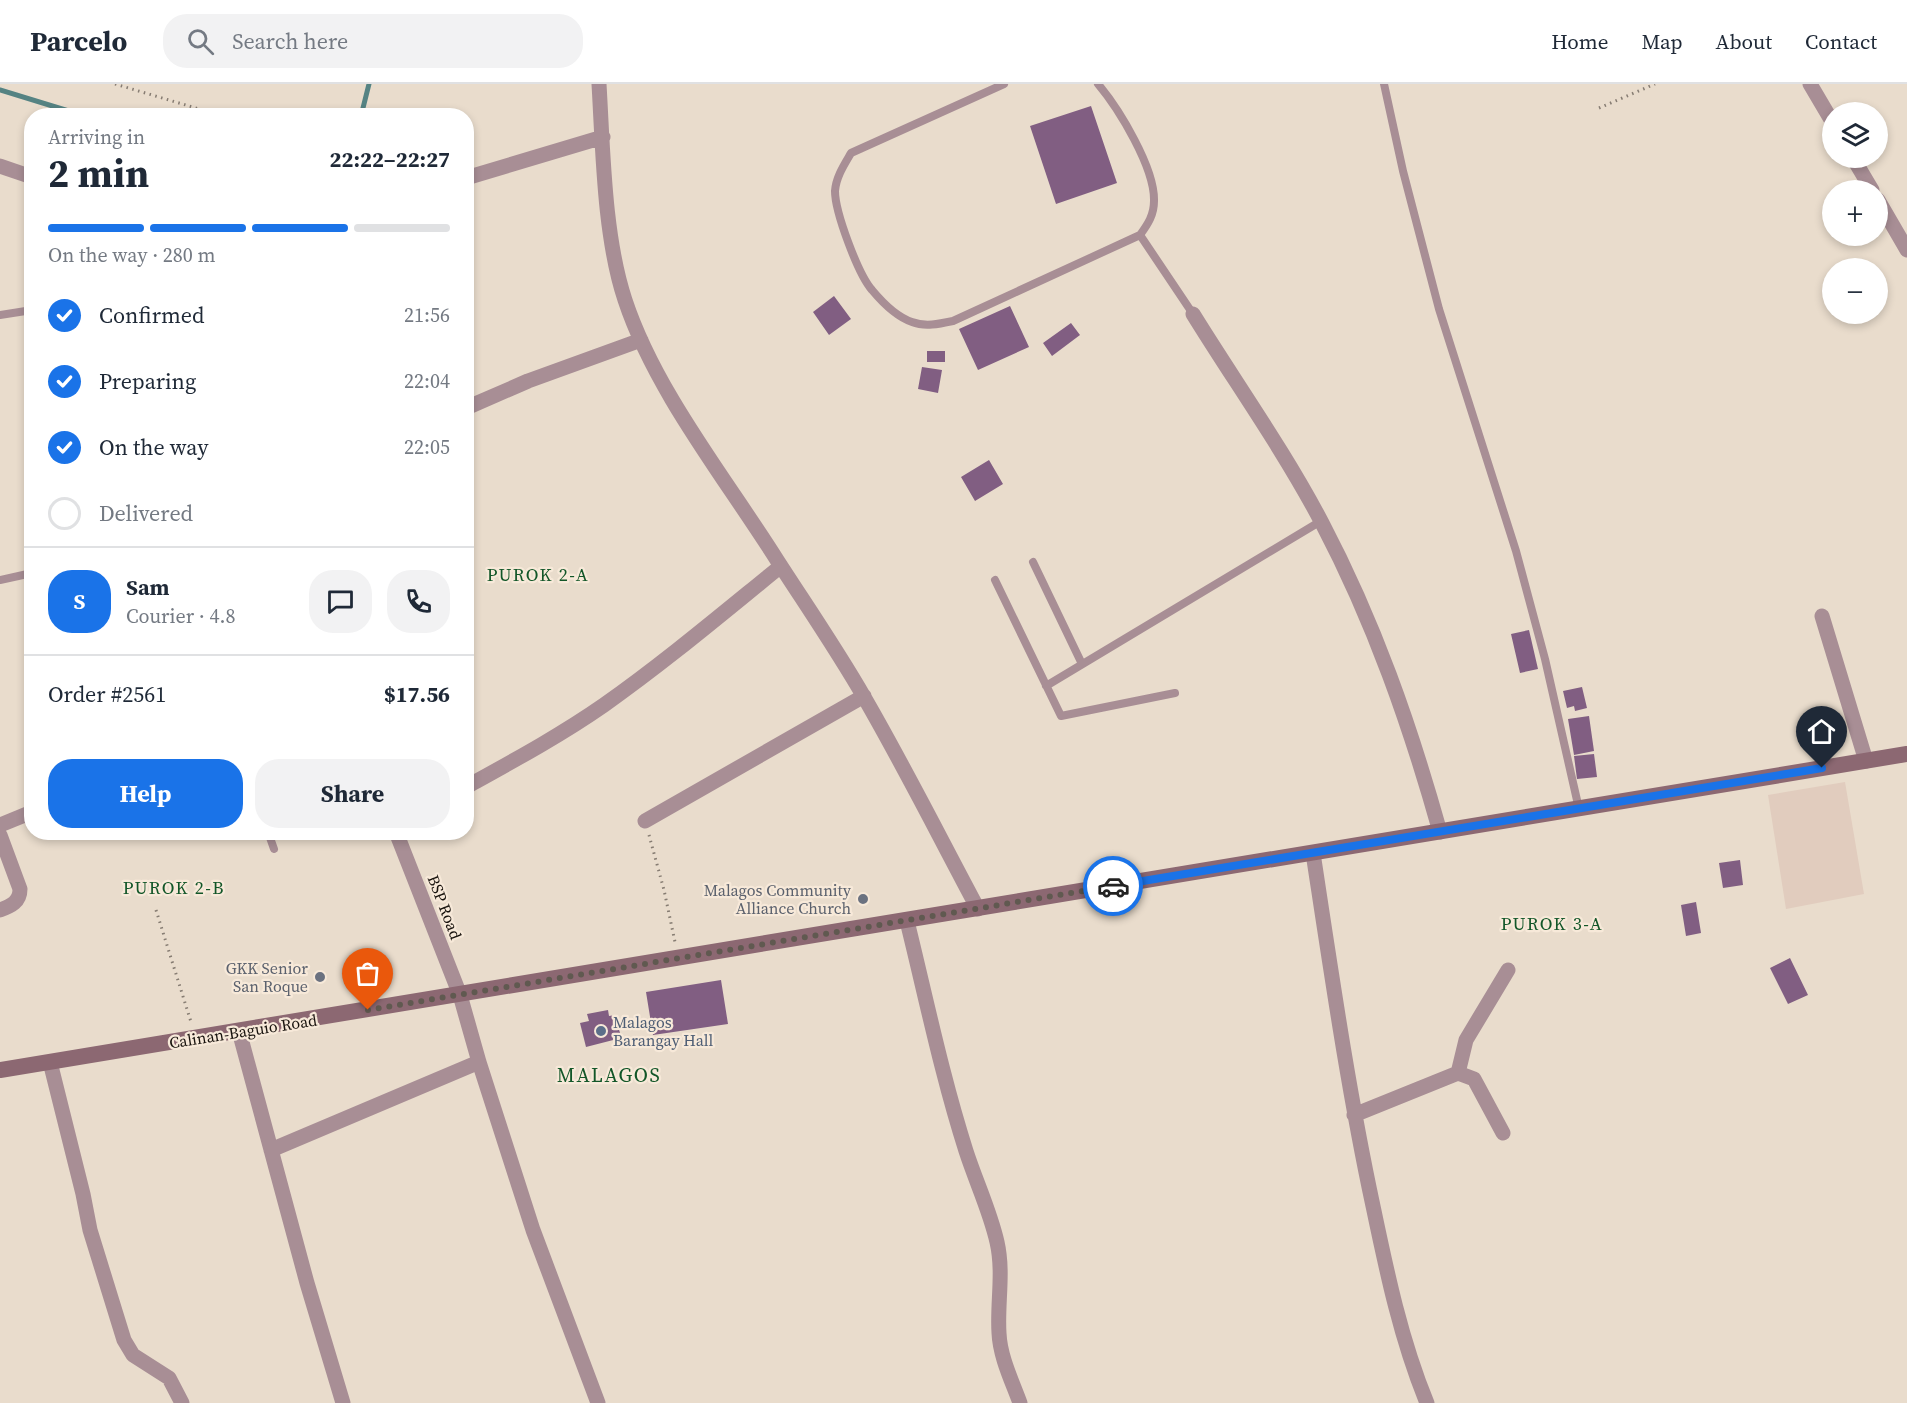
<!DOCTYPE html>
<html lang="en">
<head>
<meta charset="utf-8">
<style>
  :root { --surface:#fff; --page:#f2f2f3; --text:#1f2937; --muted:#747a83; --line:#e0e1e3; --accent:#1a73e8 }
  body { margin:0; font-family:"Source Serif 4",serif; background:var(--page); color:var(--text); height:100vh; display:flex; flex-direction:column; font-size:22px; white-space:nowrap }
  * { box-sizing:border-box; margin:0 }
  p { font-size:20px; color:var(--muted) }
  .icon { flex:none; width:33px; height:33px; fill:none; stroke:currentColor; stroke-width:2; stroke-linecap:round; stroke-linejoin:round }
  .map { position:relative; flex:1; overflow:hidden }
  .panel { position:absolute; left:24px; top:24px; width:450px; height:732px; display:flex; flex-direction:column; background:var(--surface); border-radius:24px; box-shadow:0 3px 9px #0003 }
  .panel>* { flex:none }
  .buttons { position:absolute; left:1822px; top:18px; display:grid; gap:12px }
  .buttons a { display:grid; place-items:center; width:66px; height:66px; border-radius:50%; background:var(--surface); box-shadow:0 3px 9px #0003; font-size:30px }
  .pin { position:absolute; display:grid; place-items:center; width:51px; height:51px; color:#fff; margin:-62px -26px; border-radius:50% 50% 50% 0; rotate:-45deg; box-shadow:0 0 6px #0007 }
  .pin .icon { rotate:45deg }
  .courier { position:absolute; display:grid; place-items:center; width:60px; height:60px; margin:-30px; border:4px solid #1a73e8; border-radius:50%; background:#fff; color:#222; box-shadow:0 2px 8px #0007 }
  .overview em { font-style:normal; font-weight:700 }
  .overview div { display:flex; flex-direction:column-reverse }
  .overview { display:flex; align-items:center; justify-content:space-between; height:102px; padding:0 24px }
  h1 { font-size:39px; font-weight:700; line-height:45px }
  .bar { display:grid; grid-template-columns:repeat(4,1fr); gap:9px 6px; align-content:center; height:72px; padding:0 24px }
  .bar i { height:8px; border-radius:4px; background:var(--line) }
  .bar .on { background:var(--accent) }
  .bar p { grid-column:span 4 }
  .line { display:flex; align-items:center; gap:15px; padding:0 24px; border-top:2px solid var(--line) }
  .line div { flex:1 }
  .round { display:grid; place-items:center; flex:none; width:63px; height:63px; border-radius:24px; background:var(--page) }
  ol { padding:0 24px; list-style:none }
  li { display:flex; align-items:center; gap:18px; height:66px }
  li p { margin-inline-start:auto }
  li .icon { padding:6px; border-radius:50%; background:var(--accent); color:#fff; stroke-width:4 }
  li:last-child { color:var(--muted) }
  li i { width:33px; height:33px; border:3px solid var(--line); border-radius:50% }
  .primary-button { display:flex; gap:12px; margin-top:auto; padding:12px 24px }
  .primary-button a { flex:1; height:69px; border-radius:24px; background:var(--accent); color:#fff; font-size:24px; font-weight:700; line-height:69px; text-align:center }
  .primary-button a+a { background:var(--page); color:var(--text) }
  header { display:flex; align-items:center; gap:36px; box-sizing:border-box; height:84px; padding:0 30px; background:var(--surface); border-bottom:2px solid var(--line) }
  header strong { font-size:28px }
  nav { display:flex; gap:33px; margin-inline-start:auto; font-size:21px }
  .search { width:420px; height:54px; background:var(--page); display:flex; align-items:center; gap:15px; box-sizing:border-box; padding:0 21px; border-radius:24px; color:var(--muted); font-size:22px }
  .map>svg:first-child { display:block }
  .commercial { fill:#e1ccbe }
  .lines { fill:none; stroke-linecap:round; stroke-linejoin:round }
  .stream { stroke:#558383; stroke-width:5 }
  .building { fill:#815e82 }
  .path { stroke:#867c72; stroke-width:3; stroke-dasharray:1.5 4.5; stroke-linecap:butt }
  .service { stroke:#a88e95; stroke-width:8 }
  .minor { stroke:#a88e95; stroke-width:15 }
  .secondary { stroke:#8c6872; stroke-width:16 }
  .done { stroke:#605950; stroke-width:6; stroke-dasharray:0 10.8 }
  .route { stroke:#1a73e8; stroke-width:8 }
  .worship-dot { fill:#6b7280; stroke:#f7e9d9; stroke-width:2 }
  .service-dot { fill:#5c6f8a; stroke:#f7e9d9; stroke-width:2 }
  .labels { text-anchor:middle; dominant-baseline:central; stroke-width:4.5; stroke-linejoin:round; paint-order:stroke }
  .worship-label { font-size:16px; fill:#5b616d; stroke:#f7e9d9; text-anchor:end }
  .street-label { font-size:16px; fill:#17120d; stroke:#f7e9d9 }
  .service-label { font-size:16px; fill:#4e5e75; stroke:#f7e9d9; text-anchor:start }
  .neighbourhood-label { font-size:18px; letter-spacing:1.5px; fill:#125628; stroke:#f7e9d9 }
  .quarter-label { font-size:20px; letter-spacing:1.5px; fill:#125628; stroke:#f7e9d9 }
</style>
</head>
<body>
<header>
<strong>Parcelo</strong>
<div class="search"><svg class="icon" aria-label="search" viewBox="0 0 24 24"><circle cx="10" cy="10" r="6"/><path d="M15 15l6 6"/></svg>Search here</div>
<nav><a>Home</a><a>Map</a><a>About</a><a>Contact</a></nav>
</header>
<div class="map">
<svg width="1907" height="1319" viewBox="0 0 1907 1319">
  <rect width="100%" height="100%" fill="#e9dccc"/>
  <path class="commercial" d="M 1845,698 L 1864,810 L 1786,825 L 1768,711 Z"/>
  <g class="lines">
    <path class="stream" d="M 0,6 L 85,32
      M 361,32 L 369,0"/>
  </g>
  <path class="building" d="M 1091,22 L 1117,99 L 1056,120 L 1030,42 Z
    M 834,212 L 851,235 L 829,251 L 813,228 Z
    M 1010,222 L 1029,263 L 978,286 L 959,245 Z
    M 1071,239 L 1080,251 L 1052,272 L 1043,259 Z
    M 927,267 L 945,267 L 945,278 L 927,278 Z
    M 922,283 L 942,286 L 938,309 L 918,305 Z
    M 989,376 L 1003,400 L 975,417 L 961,393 Z
    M 1529,546 L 1538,585 L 1520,589 L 1511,550 Z
    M 1582,603 L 1587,624 L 1575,627 L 1574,622 L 1567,624 L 1563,607 Z
    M 1589,632 L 1594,667 L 1574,671 L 1568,635 Z
    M 1594,670 L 1597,693 L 1577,695 L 1574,672 Z
    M 1740,776 L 1743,801 L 1723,804 L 1719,779 Z
    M 1696,818 L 1701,849 L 1686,852 L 1681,821 Z
    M 1790,874 L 1808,911 L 1788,920 L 1770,884 Z
    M 721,896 L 728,940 L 653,951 L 646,908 Z
    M 608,926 L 609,932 L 616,931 L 621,954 L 586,963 L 580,939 L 589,937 L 587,930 Z"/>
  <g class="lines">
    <path class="path" d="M 115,0 L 216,30
      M 1599,24 L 1655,0
      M 649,751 L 664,806 L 675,858
      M 156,826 L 191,938"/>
    <path class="service" d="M 1004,0 L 851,69 C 844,81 836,93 835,107 C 835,128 858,190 872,206 C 882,218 897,233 912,238 C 925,243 939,240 953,237 L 1140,151 C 1148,140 1154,131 1154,117 C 1155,84 1119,25 1098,0
      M 1384,0 L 1403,87 L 1439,225 L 1516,467 L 1545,575 L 1579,725
      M 1140,151 L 1193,230
      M 0,231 L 32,226
      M 1033,478 L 1082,580
      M 0,496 L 32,489
      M 995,496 L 1061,632 L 1175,609
      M 1046,602 L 1321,437
      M 268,748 L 274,765"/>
    <path class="minor" d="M 599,0 C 603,67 604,153 625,216 C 655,307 726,395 777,476 C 806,521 837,566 864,613 C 904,682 940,754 978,825
      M 1810,0 L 1833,39
      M 1853,74 L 1872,106
      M 0,82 L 32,93
      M 466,94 L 603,53
      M 1878,116 L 1907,166
      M 1193,230 C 1235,298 1285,368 1322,439 C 1374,538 1410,641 1440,748
      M 466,324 L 528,297 L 641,256
      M 1822,532 L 1866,677
      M 466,703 C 513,677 561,651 604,621 C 665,578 723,529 781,482
      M 645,737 L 864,612
      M 0,741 L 32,728
      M 396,748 L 460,911 L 479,978 L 533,1146 L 598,1319
      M 0,751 L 20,805 C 20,818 11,822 0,826
      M 1313,769 C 1331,887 1348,1005 1373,1122 C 1387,1189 1401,1256 1427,1319
      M 907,837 C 926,914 942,992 966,1067 C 976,1098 990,1127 997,1158 C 1004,1189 997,1219 999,1249 C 1000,1273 1012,1297 1020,1319
      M 239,947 L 307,1199 L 343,1319
      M 50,978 L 83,1110 L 90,1146 L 124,1256 L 133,1271 L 169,1294 L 182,1319
      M 1458,989 L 1466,956 L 1508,886
      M 1354,1031 L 1458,989 L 1474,995 L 1503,1049
      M 271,1066 L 479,978"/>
    <path class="secondary" d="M 0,986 L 1907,670"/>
  </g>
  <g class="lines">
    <path class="done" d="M 368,926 L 1113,802"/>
    <path class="route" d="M 1113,802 L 1822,684"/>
  </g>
  <g class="worship-dot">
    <circle cx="863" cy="815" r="6"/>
    <circle cx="320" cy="893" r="6"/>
  </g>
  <circle class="service-dot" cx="601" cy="947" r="6"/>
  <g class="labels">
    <g class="worship-label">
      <text x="851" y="806">Malagos Community<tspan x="851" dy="18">Alliance Church</tspan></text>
      <text x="308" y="884">GKK Senior<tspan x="308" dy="18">San Roque</tspan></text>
    </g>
    <g class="street-label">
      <text transform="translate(445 823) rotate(69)">BSP Road</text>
      <text transform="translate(243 947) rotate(-9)">Calinan-Baguio Road</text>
    </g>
    <g class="service-label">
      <text x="613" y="938">Malagos<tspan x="613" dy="18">Barangay Hall</tspan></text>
    </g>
    <g class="neighbourhood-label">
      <text x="538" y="490">PUROK 2-A</text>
      <text x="174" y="803">PUROK 2-B</text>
      <text x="1552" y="839">PUROK 3-A</text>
    </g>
    <g class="quarter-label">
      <text x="609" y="991">MALAGOS</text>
    </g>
  </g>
</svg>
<div class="buttons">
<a><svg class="icon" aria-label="layers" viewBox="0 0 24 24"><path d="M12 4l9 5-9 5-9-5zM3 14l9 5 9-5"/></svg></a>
<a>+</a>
<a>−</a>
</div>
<div class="pin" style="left:368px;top:926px;background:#ea580c"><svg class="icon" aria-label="bag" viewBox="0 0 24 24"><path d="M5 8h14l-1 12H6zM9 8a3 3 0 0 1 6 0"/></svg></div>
<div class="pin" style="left:1822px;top:684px;background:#1f2937"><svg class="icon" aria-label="home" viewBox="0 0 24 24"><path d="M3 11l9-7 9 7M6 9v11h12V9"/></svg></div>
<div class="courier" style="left:1113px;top:802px"><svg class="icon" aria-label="car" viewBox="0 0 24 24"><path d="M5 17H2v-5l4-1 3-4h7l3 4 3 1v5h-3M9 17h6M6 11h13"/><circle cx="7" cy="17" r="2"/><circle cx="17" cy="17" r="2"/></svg></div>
<section class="panel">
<div class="overview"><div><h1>2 min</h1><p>Arriving in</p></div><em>22:22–22:27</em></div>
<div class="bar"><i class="on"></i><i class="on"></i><i class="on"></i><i></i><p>On the way · 280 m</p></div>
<ol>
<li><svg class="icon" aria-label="check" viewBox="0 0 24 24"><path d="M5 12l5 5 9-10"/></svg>Confirmed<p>21:56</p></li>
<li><svg class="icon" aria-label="check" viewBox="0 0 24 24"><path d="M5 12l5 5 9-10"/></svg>Preparing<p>22:04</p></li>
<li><svg class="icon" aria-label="check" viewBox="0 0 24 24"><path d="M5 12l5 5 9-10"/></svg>On the way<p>22:05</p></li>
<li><i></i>Delivered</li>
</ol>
<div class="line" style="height:108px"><b class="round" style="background:var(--accent);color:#fff">S</b><div><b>Sam</b><p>Courier · 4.8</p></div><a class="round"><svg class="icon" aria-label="chat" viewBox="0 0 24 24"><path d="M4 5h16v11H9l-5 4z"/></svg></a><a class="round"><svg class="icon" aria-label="phone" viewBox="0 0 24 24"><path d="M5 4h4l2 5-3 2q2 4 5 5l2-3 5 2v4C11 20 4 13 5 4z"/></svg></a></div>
<div class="line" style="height:78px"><div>Order #2561</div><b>$17.56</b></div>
<div class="primary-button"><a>Help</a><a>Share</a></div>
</section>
</div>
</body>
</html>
